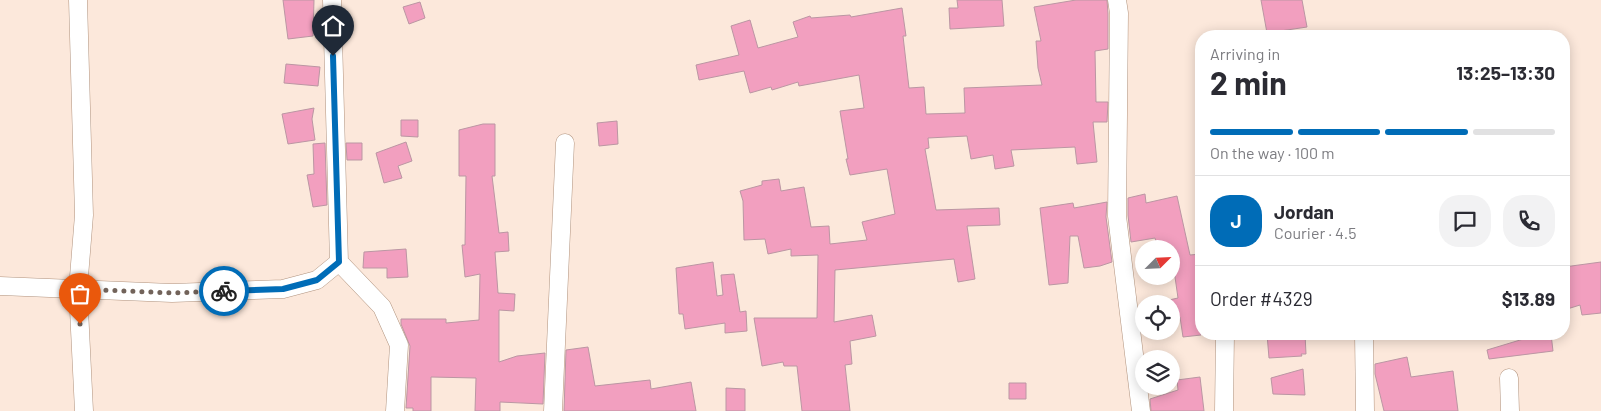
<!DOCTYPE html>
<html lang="en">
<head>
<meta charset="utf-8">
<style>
  :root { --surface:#fff; --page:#f2f2f3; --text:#2b2b33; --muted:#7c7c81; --line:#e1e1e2; --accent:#006cb7 }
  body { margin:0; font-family:Barlow,sans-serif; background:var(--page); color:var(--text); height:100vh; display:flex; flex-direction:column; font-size:19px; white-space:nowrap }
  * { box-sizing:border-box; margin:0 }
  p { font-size:16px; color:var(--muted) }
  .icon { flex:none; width:28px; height:28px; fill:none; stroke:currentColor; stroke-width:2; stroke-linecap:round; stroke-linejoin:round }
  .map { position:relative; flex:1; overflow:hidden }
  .drawer { position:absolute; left:1195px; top:30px; width:375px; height:310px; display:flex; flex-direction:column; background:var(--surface); border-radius:20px; box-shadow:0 2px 12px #0003 }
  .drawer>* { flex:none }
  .needle { width:32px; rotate:66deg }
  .controls { position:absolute; left:1135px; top:240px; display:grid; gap:10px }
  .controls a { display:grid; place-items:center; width:45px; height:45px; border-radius:50%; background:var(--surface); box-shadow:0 2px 12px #0003; font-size:25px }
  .pin { position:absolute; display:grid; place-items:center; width:42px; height:42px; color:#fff; margin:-51px -21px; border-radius:50% 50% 50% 0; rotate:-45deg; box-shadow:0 0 5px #0007 }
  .pin .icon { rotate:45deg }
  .courier { position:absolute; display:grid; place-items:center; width:50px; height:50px; margin:-25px; border:4px solid #006cb7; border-radius:50%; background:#fff; color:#222; box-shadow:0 1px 6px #0007 }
  .head em { font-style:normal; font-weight:700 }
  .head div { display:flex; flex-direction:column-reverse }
  .head { display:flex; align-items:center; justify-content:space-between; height:85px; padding:0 15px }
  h1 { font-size:32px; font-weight:700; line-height:38px }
  .bar { display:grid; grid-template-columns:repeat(4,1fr); gap:8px 5px; align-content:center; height:60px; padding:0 15px }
  .bar i { height:6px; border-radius:4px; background:var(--line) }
  .bar .current { background:var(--accent) }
  .bar p { grid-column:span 4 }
  .line { display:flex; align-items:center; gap:12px; padding:0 15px; border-top:1px solid var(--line) }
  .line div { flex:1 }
  .round { display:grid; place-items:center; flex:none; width:52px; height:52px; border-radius:20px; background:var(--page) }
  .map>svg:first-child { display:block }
  .building { fill:#f29fbf; stroke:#bb96a3 }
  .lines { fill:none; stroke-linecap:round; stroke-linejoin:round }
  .street-casing { stroke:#b1937e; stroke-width:19 }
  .street { stroke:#fff; stroke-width:18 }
  .done { stroke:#72635a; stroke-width:5; stroke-dasharray:0 9 }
  .route { stroke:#006cb7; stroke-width:6 }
</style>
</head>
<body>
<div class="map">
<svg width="1601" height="411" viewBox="0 0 1601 411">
  <rect width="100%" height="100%" fill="#fce8db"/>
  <path class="building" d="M 283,0 L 314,0 L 313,36 L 288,39 Z
    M 957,0 L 1002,0 L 1004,26 L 950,29 L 949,8 L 958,8 Z
    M 1076,0 L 1107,0 L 1108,14 L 1108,49 L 1095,51 L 1096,102 L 1108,102 L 1107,122 L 1093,122 L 1097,162 L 1077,164 L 1075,147 L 1011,150 L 1014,166 L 995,169 L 993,155 L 971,159 L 967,136 L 928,138 L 929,148 L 925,149 L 936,210 L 999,208 L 1000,225 L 967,226 L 975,279 L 958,282 L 954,259 L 835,270 L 834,322 L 872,315 L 876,336 L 850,341 L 852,364 L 845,365 L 850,411 L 802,411 L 797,366 L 784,366 L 783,362 L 762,366 L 754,318 L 817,318 L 818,255 L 791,256 L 791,249 L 768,254 L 765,239 L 744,240 L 743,201 L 740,191 L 762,185 L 762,181 L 779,179 L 781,191 L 804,187 L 811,227 L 829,226 L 830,244 L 867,240 L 862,222 L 895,214 L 887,169 L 850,175 L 846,159 L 848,159 L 840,111 L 864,108 L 859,75 L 799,86 L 798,82 L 772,90 L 771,87 L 750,93 L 744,71 L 699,80 L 696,65 L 739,55 L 731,26 L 750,20 L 758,48 L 798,37 L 793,22 L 810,16 L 811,18 L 850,15 L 851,17 L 902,8 L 906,36 L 903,36 L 909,88 L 924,87 L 926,114 L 965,113 L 964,88 L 1042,85 L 1038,68 L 1036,41 L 1041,41 L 1034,7 Z
    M 1261,0 L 1302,0 L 1307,27 L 1267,33 Z
    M 420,2 L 425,18 L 409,24 L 403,7 Z
    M 286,64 L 320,67 L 318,86 L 284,83 Z
    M 314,108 L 312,119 L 315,140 L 288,144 L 282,114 Z
    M 401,120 L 418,120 L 418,137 L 401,136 Z
    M 617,121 L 618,144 L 599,146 L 597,123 Z
    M 483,124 L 495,124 L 495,176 L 492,176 L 499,233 L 508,232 L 509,251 L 495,252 L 498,293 L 515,294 L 514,311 L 499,310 L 499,362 L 517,356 L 545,353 L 543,404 L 500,402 L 500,411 L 475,411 L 476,378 L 431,377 L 431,411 L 413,411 L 413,408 L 406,408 L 410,346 L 401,324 L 401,319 L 446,319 L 446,323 L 479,320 L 480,274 L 465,277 L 462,245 L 465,245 L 466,176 L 459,176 L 459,130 Z
    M 406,142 L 412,161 L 398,166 L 402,178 L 384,183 L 376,153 Z
    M 325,143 L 327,205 L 313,207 L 307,175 L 314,174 L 313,144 Z
    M 346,143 L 362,143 L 362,160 L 347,160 Z
    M 1145,194 L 1146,203 L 1177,196 L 1190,255 L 1201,254 L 1201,335 L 1183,337 L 1180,317 L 1173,318 L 1169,300 L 1178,298 L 1171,249 L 1158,249 L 1155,238 L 1131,242 L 1128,215 L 1128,198 Z
    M 1107,202 L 1106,217 L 1112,262 L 1100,266 L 1084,268 L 1078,236 L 1070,236 L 1068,283 L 1049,285 L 1040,208 L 1073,203 L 1074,208 Z
    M 406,249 L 408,277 L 387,278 L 387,268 L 363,268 L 364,252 Z
    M 713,262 L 717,296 L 723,295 L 721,275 L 734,274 L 740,312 L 746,311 L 747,331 L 725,333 L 725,323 L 685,329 L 683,314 L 679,314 L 676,268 Z
    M 1601,262 L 1601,313 L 1582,315 L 1580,305 L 1564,310 L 1564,267 Z
    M 1267,334 L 1305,334 L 1306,354 L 1301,354 L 1302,356 L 1269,358 Z
    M 1540,334 L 1551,334 L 1553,351 L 1489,359 L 1487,350 Z
    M 588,347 L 595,386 L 650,380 L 651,389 L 691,382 L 696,411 L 564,411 L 566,350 Z
    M 1407,357 L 1411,377 L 1453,371 L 1458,411 L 1384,411 L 1375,374 L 1375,364 Z
    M 1303,369 L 1305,395 L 1273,394 L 1271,378 Z
    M 1200,377 L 1204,411 L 1151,411 L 1150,399 L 1178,390 L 1177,380 Z
    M 1009,383 L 1026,383 L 1026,399 L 1009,399 Z
    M 726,388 L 745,389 L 745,411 L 726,411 Z"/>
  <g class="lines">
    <defs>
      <path id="street" d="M 78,0 L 84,215 L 78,289 L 84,411
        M 332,0 L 339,262 L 382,307 L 399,345 L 395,411
        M 1117,0 L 1119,13 L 1117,216 L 1141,411
        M 0,286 L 172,293 L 283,289 L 317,280 L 339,262
        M 1364,334 L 1365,411
        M 1509,378 L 1510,411
        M 553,411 L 565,143
        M 1224,411 L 1225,334"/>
    </defs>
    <use href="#street" class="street-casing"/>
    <use href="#street" class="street"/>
  </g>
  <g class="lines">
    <path class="done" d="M 80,324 L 78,289 L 172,293 L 224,291"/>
    <path class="route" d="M 224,291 L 283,289 L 317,280 L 339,262 L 333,56"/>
  </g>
</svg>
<div class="controls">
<a><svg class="needle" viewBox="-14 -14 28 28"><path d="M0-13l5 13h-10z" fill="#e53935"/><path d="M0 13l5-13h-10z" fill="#7c7c81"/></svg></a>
<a><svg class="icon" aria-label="locate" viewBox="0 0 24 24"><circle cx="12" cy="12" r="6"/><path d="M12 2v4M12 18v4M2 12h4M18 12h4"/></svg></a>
<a><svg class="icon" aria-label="layers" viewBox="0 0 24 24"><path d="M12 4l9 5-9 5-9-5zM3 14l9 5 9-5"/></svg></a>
</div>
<div class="pin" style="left:80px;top:324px;background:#ea580c"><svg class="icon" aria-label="bag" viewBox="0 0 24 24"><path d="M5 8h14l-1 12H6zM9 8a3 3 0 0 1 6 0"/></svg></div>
<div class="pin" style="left:333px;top:56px;background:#1f2937"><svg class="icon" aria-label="home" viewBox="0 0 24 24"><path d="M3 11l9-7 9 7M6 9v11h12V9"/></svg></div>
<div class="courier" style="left:224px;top:291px"><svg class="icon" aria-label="bike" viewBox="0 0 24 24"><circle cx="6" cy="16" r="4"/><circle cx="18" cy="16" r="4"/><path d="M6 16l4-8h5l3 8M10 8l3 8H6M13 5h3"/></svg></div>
<section class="drawer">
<div class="head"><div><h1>2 min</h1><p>Arriving in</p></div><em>13:25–13:30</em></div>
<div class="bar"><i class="current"></i><i class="current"></i><i class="current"></i><i></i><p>On the way · 100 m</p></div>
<div class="line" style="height:90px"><b class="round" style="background:var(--accent);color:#fff">J</b><div><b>Jordan</b><p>Courier · 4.5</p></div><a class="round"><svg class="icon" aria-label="chat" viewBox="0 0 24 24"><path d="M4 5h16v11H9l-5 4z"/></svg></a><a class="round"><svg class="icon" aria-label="phone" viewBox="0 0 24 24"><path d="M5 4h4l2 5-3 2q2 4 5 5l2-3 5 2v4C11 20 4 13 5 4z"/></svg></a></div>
<div class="line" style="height:65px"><div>Order #4329</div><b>$13.89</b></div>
</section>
</div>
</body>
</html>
